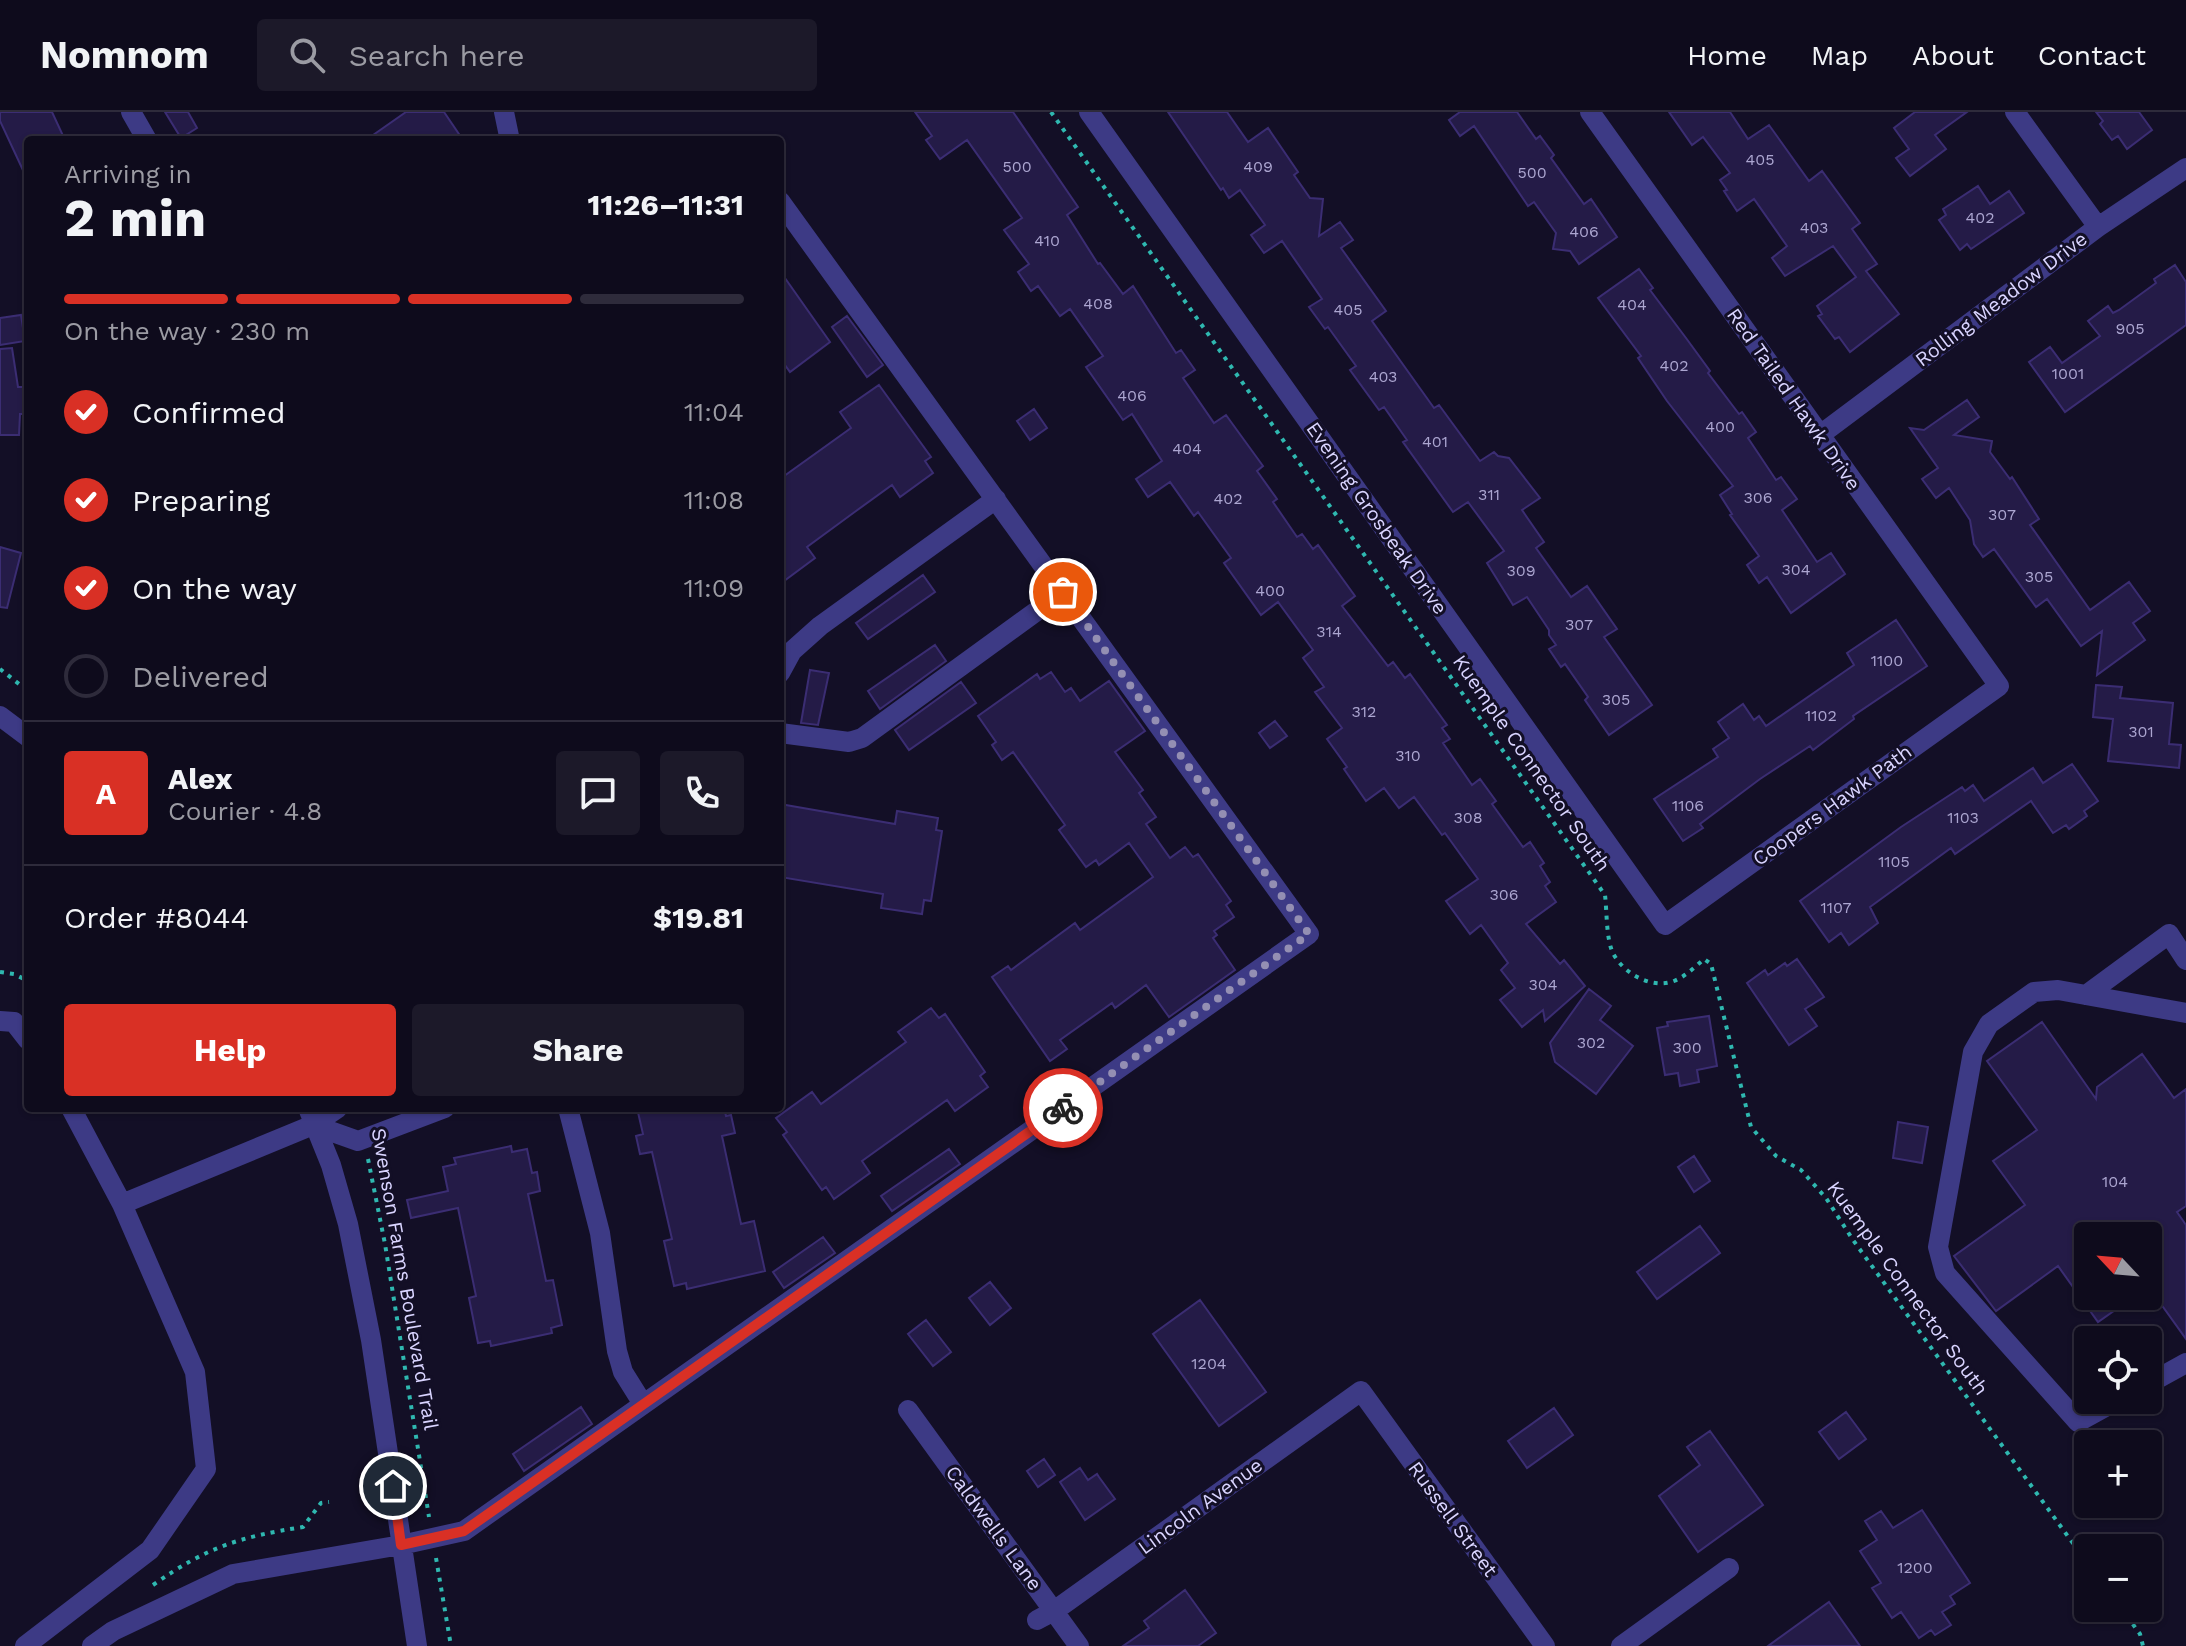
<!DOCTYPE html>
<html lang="en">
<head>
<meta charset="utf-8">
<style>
  :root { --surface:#0e0b1c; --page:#1c1929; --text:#f1f3f6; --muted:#9b9ba3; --line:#2e2b3b; --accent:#d93025 }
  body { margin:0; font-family:"Work Sans",sans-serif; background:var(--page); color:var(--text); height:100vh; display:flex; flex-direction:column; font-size:30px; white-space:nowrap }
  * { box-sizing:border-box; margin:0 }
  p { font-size:26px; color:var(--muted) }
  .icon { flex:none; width:44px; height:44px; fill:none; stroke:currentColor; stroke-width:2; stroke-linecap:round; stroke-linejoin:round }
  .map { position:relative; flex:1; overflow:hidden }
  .drawer { position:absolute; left:24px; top:24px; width:760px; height:976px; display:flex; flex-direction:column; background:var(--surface); border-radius:8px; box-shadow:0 2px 6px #0004,0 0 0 2px var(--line) }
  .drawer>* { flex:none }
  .needle { width:52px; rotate:296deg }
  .fabs { position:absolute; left:2074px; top:1110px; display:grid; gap:16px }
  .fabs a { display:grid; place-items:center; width:88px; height:88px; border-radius:8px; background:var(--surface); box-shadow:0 2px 6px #0004,0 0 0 2px var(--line); font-size:40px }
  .pin { position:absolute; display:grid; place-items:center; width:68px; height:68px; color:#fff; margin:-34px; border:4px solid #fff; border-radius:50%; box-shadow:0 2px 8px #0007 }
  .courier { position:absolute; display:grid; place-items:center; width:80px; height:80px; margin:-40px; border:6px solid #d93025; border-radius:50%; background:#fff; color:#222; box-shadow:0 2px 10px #0007 }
  .head em { font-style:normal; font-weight:700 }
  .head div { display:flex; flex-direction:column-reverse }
  .head { display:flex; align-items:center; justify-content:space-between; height:136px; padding:0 40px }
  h1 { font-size:52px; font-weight:700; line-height:60px }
  .bar { display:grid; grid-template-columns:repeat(4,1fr); gap:12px 8px; align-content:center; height:96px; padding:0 40px }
  .bar i { height:10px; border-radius:6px; background:var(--line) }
  .bar .current { background:var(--accent) }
  .bar p { grid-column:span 4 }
  .line { display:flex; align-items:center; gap:20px; padding:0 40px; border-top:2px solid var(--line) }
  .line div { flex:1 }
  .round { display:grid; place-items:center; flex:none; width:84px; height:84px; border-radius:8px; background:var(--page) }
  ol { padding:0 40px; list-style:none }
  li { display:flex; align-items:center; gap:24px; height:88px }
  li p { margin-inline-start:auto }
  li .icon { padding:8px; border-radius:50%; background:var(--accent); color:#fff; stroke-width:4 }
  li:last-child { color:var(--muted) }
  li i { width:44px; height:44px; border:4px solid var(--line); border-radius:50% }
  .primary-button { display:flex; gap:16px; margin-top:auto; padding:16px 40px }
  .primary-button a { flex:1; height:92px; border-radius:8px; background:var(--accent); color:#fff; font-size:32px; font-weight:700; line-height:92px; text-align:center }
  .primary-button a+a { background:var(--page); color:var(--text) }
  header { display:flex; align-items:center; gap:48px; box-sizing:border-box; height:112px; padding:0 40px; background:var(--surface); border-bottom:2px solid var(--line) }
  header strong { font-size:38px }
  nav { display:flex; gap:44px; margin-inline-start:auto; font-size:28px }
  .search { width:560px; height:72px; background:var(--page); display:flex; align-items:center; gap:20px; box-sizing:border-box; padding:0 28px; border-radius:8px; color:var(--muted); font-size:30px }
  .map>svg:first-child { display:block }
  .building { fill:#241b47; stroke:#3b2d73; stroke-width:2 }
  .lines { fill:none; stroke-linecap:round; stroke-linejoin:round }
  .path { stroke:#2fb8b0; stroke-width:4; stroke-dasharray:4 6; stroke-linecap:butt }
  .minor { stroke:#3d3a85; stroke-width:20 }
  .done { stroke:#948fb3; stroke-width:8; stroke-dasharray:0 14.4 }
  .route { stroke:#d93025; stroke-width:10 }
  .labels { text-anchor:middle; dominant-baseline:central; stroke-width:6; stroke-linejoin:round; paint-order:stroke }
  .number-label { font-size:16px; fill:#aca6d1 }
  .street-label { font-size:20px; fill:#d9d4ff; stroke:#130f26 }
</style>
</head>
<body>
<header>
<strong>Nomnom</strong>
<div class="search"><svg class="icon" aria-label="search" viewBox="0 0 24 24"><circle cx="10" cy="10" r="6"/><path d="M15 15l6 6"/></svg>Search here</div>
<nav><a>Home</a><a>Map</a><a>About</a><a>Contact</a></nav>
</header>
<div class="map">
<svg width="2186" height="1534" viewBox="0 0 2186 1534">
  <rect width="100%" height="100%" fill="#130f26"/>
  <path class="building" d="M 0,0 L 52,0 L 65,28 L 28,28 L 28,69 L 0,9 Z
    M 165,0 L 188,0 L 197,16 L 181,26 Z
    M 406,0 L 444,0 L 463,28 L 366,28 Z
    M 915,0 L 1013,0 L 1078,95 L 1067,103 L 1098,152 L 1100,151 L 1123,182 L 1133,174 L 1176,241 L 1181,238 L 1195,258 L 1183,266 L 1214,311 L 1226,303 L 1263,354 L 1257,359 L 1277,387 L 1273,390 L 1297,425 L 1302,422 L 1313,437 L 1318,433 L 1355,484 L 1342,494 L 1388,554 L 1393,550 L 1405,566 L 1410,562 L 1447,613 L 1442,616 L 1450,627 L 1443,631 L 1472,673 L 1480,667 L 1496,689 L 1492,692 L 1523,735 L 1530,730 L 1544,751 L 1540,754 L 1550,770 L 1545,774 L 1556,790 L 1526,812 L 1560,852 L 1564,848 L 1585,874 L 1545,909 L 1543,898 L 1522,915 L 1500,888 L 1515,876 L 1501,858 L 1508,851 L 1481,813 L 1470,822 L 1446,789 L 1478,767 L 1445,721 L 1442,723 L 1414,685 L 1399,696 L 1384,676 L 1366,689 L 1344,657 L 1347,655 L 1327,627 L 1342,616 L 1315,580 L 1324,575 L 1303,546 L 1313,538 L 1278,490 L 1261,503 L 1224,451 L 1231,446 L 1198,400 L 1194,404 L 1170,370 L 1148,385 L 1136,367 L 1162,349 L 1132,302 L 1123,308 L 1086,255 L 1103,244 L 1070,197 L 1060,204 L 1038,174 L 1031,179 L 1018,160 L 1029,152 L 1004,118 L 1022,106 L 967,28 L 940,47 L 926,28 L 932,24 Z
    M 1168,0 L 1227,0 L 1248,30 L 1268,16 L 1298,60 L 1294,63 L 1310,86 L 1323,87 L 1319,124 L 1340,110 L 1353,128 L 1341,136 L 1386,199 L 1372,209 L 1434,296 L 1439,293 L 1480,349 L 1494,340 L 1498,344 L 1509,346 L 1540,386 L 1522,398 L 1544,430 L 1536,436 L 1571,485 L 1587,474 L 1617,517 L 1604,525 L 1652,593 L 1609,623 L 1585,588 L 1588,585 L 1565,552 L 1561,555 L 1549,537 L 1556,533 L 1549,523 L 1549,518 L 1527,485 L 1513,493 L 1487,451 L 1504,439 L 1468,390 L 1453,400 L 1403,330 L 1407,328 L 1384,295 L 1379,298 L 1350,258 L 1356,254 L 1328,215 L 1325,217 L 1309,195 L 1322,187 L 1282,129 L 1264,141 L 1251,123 L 1265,113 L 1240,78 L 1229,86 L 1223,76 L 1221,78 Z
    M 1460,0 L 1517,0 L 1536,27 L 1540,24 L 1554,43 L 1551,46 L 1584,92 L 1591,87 L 1617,125 L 1579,152 L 1570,139 L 1553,137 L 1556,121 L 1534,90 L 1528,94 L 1474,14 L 1460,24 L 1449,8 Z
    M 1669,0 L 1730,0 L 1748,27 L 1769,13 L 1809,69 L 1822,59 L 1860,111 L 1852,117 L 1877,152 L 1866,159 L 1899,202 L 1850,240 L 1839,225 L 1835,227 L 1818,204 L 1822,202 L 1817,194 L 1856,165 L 1833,134 L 1785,164 L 1772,146 L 1787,134 L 1754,87 L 1737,99 L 1724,79 L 1727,78 L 1720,68 L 1730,61 L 1703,25 L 1692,33 Z
    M 1915,0 L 1967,0 L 1935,23 L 1946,37 L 1910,64 L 1896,46 L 1909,37 L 1894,16 Z
    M 2096,0 L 2139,0 L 2152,18 L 2127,37 L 2118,24 L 2112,28 L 2100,12 L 2103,9 Z
    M 1978,74 L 1990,92 L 2009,79 L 2024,101 L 1971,137 L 1967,132 L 1960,138 L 1939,108 L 1946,103 L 1943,97 Z
    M 2175,153 L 2186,170 L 2186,213 L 2065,300 L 2029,250 L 2050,235 L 2062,251 L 2100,224 L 2088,209 L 2108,194 L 2113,201 L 2119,198 L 2156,171 L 2154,167 Z
    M 1639,157 L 1653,176 L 1650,178 L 1686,226 L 1710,259 L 1708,261 L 1739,302 L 1742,300 L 1756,320 L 1748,326 L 1776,368 L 1781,365 L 1797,387 L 1782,398 L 1817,450 L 1831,441 L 1845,462 L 1791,501 L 1767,465 L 1759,471 L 1747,453 L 1759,444 L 1730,403 L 1732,402 L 1720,383 L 1733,374 L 1667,289 L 1638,246 L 1641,244 L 1598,186 Z
    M 780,159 L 830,230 L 790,260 L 780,246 Z
    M 21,203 L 25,229 L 0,233 L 0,206 Z
    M 847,204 L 883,253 L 867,265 L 832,215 Z
    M 12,236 L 18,275 L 28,275 L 28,302 L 20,302 L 19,323 L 0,323 L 0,237 Z
    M 879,273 L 931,345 L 925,349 L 933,361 L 900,385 L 892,373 L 856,399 L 807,435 L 815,446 L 780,472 L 780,367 L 851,316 L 840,300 Z
    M 1967,288 L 1979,305 L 1954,323 L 1992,329 L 1990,340 L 2010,367 L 2012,365 L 2039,407 L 2030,413 L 2090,498 L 2129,470 L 2150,499 L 2133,511 L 2145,528 L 2097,563 L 2102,519 L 2081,534 L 2047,487 L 2036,495 L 1994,437 L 1983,445 L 1974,432 L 1970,408 L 1949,376 L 1936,386 L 1922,367 L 1938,356 L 1910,316 L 1924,318 Z
    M 1034,297 L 1047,316 L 1030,328 L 1017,309 Z
    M 0,435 L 21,441 L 7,496 L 0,495 Z
    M 923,463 L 935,480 L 868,527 L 856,511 Z
    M 1896,508 L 1927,554 L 1853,604 L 1854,607 L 1813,638 L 1810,634 L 1760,667 L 1700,712 L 1703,716 L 1683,729 L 1654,687 L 1718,645 L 1713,637 L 1729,626 L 1718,610 L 1743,592 L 1754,608 L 1759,604 L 1766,614 L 1854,553 L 1847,541 Z
    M 935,533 L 946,549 L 880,597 L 868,579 Z
    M 810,558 L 829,561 L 818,613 L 801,611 Z
    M 1051,560 L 1065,580 L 1071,576 L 1080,589 L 1109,569 L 1145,619 L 1115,640 L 1143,678 L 1139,681 L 1156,705 L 1146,712 L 1170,746 L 1185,735 L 1193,745 L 1198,742 L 1231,789 L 1226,793 L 1234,805 L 1214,819 L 1217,823 L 1213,826 L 1235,858 L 1169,905 L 1146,873 L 1115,896 L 1112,891 L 1060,928 L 1067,937 L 1050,949 L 992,865 L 1008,854 L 1011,858 L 1075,811 L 1080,818 L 1153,765 L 1129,731 L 1099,753 L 1096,748 L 1086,755 L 1059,718 L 1065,713 L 1013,640 L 1002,648 L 992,633 L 996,630 L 978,604 L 1037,562 L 1040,567 Z
    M 961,570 L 976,591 L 909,638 L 895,618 Z
    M 2096,573 L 2122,575 L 2120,586 L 2173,591 L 2169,632 L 2181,633 L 2179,656 L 2108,649 L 2113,607 L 2093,605 Z
    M 1275,609 L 1287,624 L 1270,636 L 1259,621 Z
    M 2072,652 L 2098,689 L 2084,699 L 2087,704 L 2069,717 L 2066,713 L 2053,721 L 2031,689 L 1955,742 L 1951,736 L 1870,795 L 1878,811 L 1849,833 L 1841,821 L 1829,830 L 1800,789 L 1901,715 L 1962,675 L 1965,679 L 1973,673 L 1984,689 L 2033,656 L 2043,671 Z
    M 780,692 L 895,712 L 897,699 L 938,706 L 936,718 L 942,719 L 931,789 L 924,788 L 922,802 L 881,796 L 883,782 L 780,765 Z
    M 1797,847 L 1824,885 L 1805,897 L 1817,914 L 1789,933 L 1747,871 L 1765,858 L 1768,863 L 1785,851 L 1787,854 Z
    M 1589,877 L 1611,894 L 1600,908 L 1633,934 L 1596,982 L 1555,950 L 1550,931 Z
    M 931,896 L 939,906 L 945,902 L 985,960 L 980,964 L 988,975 L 955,999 L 947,988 L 862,1049 L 870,1061 L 834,1087 L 826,1075 L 822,1078 L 783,1023 L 787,1020 L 776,1006 L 812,980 L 821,992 L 906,930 L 898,920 Z
    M 1709,904 L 1717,954 L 1697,958 L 1699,970 L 1680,974 L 1678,961 L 1665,963 L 1657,916 L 1668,914 L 1667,910 Z
    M 2042,910 L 2096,987 L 2097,975 L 2142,942 L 2174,986 L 2186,977 L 2186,1094 L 2177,1100 L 2186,1113 L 2186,1227 L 2148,1174 L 2148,1124 L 2088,1124 L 2088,1184 L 2135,1184 L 2098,1210 L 2058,1154 L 1996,1199 L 1954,1144 L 2025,1093 L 1993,1049 L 2037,1018 L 1987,949 Z
    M 637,996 L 724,996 L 726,1004 L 731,1003 L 735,1021 L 722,1024 L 734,1080 L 741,1112 L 754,1109 L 765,1159 L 687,1177 L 686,1171 L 674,1174 L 664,1129 L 672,1127 L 652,1040 L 640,1042 L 636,1024 L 643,1022 Z
    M 1898,1010 L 1928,1015 L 1922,1051 L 1893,1046 Z
    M 511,1034 L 512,1040 L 527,1037 L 532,1061 L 537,1060 L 540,1079 L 528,1082 L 546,1169 L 553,1168 L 562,1213 L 551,1216 L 552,1221 L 491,1234 L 490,1229 L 478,1231 L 469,1186 L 476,1184 L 458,1096 L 411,1106 L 407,1088 L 448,1079 L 443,1055 L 456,1052 L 454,1046 Z
    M 949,1037 L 960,1052 L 892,1099 L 881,1084 Z
    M 1694,1044 L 1710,1069 L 1694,1080 L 1678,1055 Z
    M 1700,1114 L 1720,1141 L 1657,1187 L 1637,1160 Z
    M 823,1125 L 835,1141 L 784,1176 L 773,1160 Z
    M 990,1170 L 1011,1196 L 990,1213 L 969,1186 Z
    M 1200,1188 L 1266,1280 L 1219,1314 L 1153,1222 Z
    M 926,1208 L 951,1240 L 933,1254 L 908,1222 Z
    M 581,1295 L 592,1312 L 524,1359 L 513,1342 Z
    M 1554,1296 L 1573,1323 L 1527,1356 L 1508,1329 Z
    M 1846,1300 L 1866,1327 L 1839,1347 L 1819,1320 Z
    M 1710,1319 L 1763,1393 L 1698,1440 L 1659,1384 L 1700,1353 L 1687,1335 Z
    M 1044,1347 L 1055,1363 L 1038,1375 L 1027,1359 Z
    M 1080,1356 L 1088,1368 L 1097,1362 L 1099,1365 L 1115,1387 L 1085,1408 L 1060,1370 Z
    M 1922,1398 L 1970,1471 L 1950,1484 L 1955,1492 L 1942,1500 L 1951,1513 L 1935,1523 L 1931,1518 L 1919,1526 L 1901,1500 L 1892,1506 L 1872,1476 L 1881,1471 L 1860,1439 L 1877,1428 L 1865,1409 L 1881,1399 L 1893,1416 Z
    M 1185,1478 L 1216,1521 L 1198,1534 L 1123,1534 L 1149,1516 L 1144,1509 Z
    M 1829,1490 L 1860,1534 L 1768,1534 Z"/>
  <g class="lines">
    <path class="path" d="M 1051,0 L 1605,783 C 1607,800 1606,823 1612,839 C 1621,860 1651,878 1674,869 C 1686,864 1695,855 1704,847 L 1711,852 L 1751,1015 L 1776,1044 L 1801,1058 L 1826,1086 L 1853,1128 L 2088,1452
      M 0,557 L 28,579
      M 0,860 L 14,862 L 28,869
      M 368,1047 L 385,1132 L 429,1405
      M 436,1446 L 451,1534
      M 153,1473 C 207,1435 239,1425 303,1415 L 321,1391 L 329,1390
      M 2121,1496 L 2140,1522 L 2143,1534"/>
    <path class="minor" d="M 131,0 L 147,28
      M 504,0 L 509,24 L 507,28
      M 1089,0 L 1665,813 L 1999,574 L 1590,0
      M 2015,0 L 2098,115
      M 1820,323 L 2098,115 L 2186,56
      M 780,561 L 792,539 L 820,514 L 996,387
      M 0,604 L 28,625
      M 780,621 L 849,630 L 862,626 L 1063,480
      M 2086,883 L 2169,822 L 2186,848
      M 0,909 L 14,910 L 28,928
      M 308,996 L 331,1053 L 348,1112 L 371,1228 L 417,1534
      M 568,996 L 600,1121 L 617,1239 L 623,1260 L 643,1292
      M 313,1013 L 358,1029 L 445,996
      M 122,1092 L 313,1013 L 338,996
      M 2148,1272 L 2186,1251
      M 2118,1288 L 2078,1310 L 1945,1161 L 1938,1135 L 1973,940 L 1989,912 L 2034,880 L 2058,878 L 2186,901
      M 908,1298 L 1079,1534
      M 1037,1508 L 1054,1499 L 1361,1279 L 1545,1534
      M 25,1534 L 150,1438 L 206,1357 L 195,1260 L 122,1092 L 71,996
      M 92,1534 L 113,1519 L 233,1462 L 401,1433 L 464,1419 L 1309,822 L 780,89
      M 1621,1534 L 1729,1456"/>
  </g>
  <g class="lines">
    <path class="done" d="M 1063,480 L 1309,822 L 1063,996"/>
    <path class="route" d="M 393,1374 L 401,1433 L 464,1419 L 1063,996"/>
  </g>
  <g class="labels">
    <g class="number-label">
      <text x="1760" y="47">405</text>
      <text x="1017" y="54">500</text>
      <text x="1258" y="54">409</text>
      <text x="1532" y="60">500</text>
      <text x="1980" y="105">402</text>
      <text x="1814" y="115">403</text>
      <text x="1584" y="119">406</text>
      <text x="1047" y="128">410</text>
      <text x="1098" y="191">408</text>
      <text x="1632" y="192">404</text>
      <text x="1348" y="197">405</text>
      <text x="2130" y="216">905</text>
      <text x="1674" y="253">402</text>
      <text x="2068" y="261">1001</text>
      <text x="1383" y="264">403</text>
      <text x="1132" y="283">406</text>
      <text x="1720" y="314">400</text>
      <text x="1435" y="329">401</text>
      <text x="1187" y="336">404</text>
      <text x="1489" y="382">311</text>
      <text x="1758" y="385">306</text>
      <text x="1228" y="386">402</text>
      <text x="2002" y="402">307</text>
      <text x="1796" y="457">304</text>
      <text x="1521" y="458">309</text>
      <text x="2039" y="464">305</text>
      <text x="1270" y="478">400</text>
      <text x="1579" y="512">307</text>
      <text x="1329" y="519">314</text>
      <text x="1887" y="548">1100</text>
      <text x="1616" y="587">305</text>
      <text x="1364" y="599">312</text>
      <text x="1821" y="603">1102</text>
      <text x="2141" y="619">301</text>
      <text x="1408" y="643">310</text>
      <text x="1688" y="693">1106</text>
      <text x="1468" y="705">308</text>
      <text x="1963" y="705">1103</text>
      <text x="1894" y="749">1105</text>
      <text x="1504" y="782">306</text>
      <text x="1836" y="795">1107</text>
      <text x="1543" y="872">304</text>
      <text x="1591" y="930">302</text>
      <text x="1687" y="935">300</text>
      <text x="2115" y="1069">104</text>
      <text x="1209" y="1251">1204</text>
      <text x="1915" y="1455">1200</text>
    </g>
    <g class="street-label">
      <text transform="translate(2001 187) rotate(-37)">Rolling Meadow Drive</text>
      <text transform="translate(1794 287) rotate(55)">Red Tailed Hawk Drive</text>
      <text transform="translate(1377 406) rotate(55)">Evening Grosbeak Drive</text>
      <text transform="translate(1532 651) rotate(55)">Kuemple Connector South</text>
      <text transform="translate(1832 693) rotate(-36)">Coopers Hawk Path</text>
      <text transform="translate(405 1167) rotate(80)">Swenson Farms Boulevard Trail</text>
      <text transform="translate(1908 1176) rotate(54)">Kuemple Connector South</text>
      <text transform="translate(1200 1394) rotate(-36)">Lincoln Avenue</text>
      <text transform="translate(1453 1407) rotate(54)">Russell Street</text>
      <text transform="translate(994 1416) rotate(54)">Caldwells Lane</text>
    </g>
  </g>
</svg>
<div class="fabs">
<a><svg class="needle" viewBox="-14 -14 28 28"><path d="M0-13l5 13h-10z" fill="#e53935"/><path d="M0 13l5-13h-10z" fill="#9b9ba3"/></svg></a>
<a><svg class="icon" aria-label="locate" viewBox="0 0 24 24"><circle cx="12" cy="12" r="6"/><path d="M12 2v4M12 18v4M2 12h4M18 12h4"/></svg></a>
<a>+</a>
<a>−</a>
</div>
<div class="pin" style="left:1063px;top:480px;background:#ea580c"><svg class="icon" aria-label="bag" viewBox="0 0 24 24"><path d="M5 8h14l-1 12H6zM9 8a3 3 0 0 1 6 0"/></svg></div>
<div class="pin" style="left:393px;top:1374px;background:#1f2937"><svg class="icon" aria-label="home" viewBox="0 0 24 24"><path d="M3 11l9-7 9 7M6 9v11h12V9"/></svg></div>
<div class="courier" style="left:1063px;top:996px"><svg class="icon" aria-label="bike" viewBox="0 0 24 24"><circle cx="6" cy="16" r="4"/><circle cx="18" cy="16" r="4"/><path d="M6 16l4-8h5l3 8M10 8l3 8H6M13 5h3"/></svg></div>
<section class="drawer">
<div class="head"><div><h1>2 min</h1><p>Arriving in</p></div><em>11:26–11:31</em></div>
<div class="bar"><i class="current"></i><i class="current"></i><i class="current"></i><i></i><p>On the way · 230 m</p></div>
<ol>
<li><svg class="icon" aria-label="check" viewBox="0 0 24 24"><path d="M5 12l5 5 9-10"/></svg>Confirmed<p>11:04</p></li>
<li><svg class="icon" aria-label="check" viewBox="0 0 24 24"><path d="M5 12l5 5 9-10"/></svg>Preparing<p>11:08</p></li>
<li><svg class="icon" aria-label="check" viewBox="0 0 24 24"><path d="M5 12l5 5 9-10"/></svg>On the way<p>11:09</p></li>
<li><i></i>Delivered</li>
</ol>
<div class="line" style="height:144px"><b class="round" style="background:var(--accent);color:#fff">A</b><div><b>Alex</b><p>Courier · 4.8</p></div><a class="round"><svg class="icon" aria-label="chat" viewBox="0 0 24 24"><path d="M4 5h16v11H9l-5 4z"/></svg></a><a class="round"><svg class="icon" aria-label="phone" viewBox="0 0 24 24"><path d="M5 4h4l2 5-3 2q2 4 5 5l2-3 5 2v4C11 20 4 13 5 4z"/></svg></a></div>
<div class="line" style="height:104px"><div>Order #8044</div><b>$19.81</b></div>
<div class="primary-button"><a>Help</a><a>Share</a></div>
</section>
</div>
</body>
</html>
